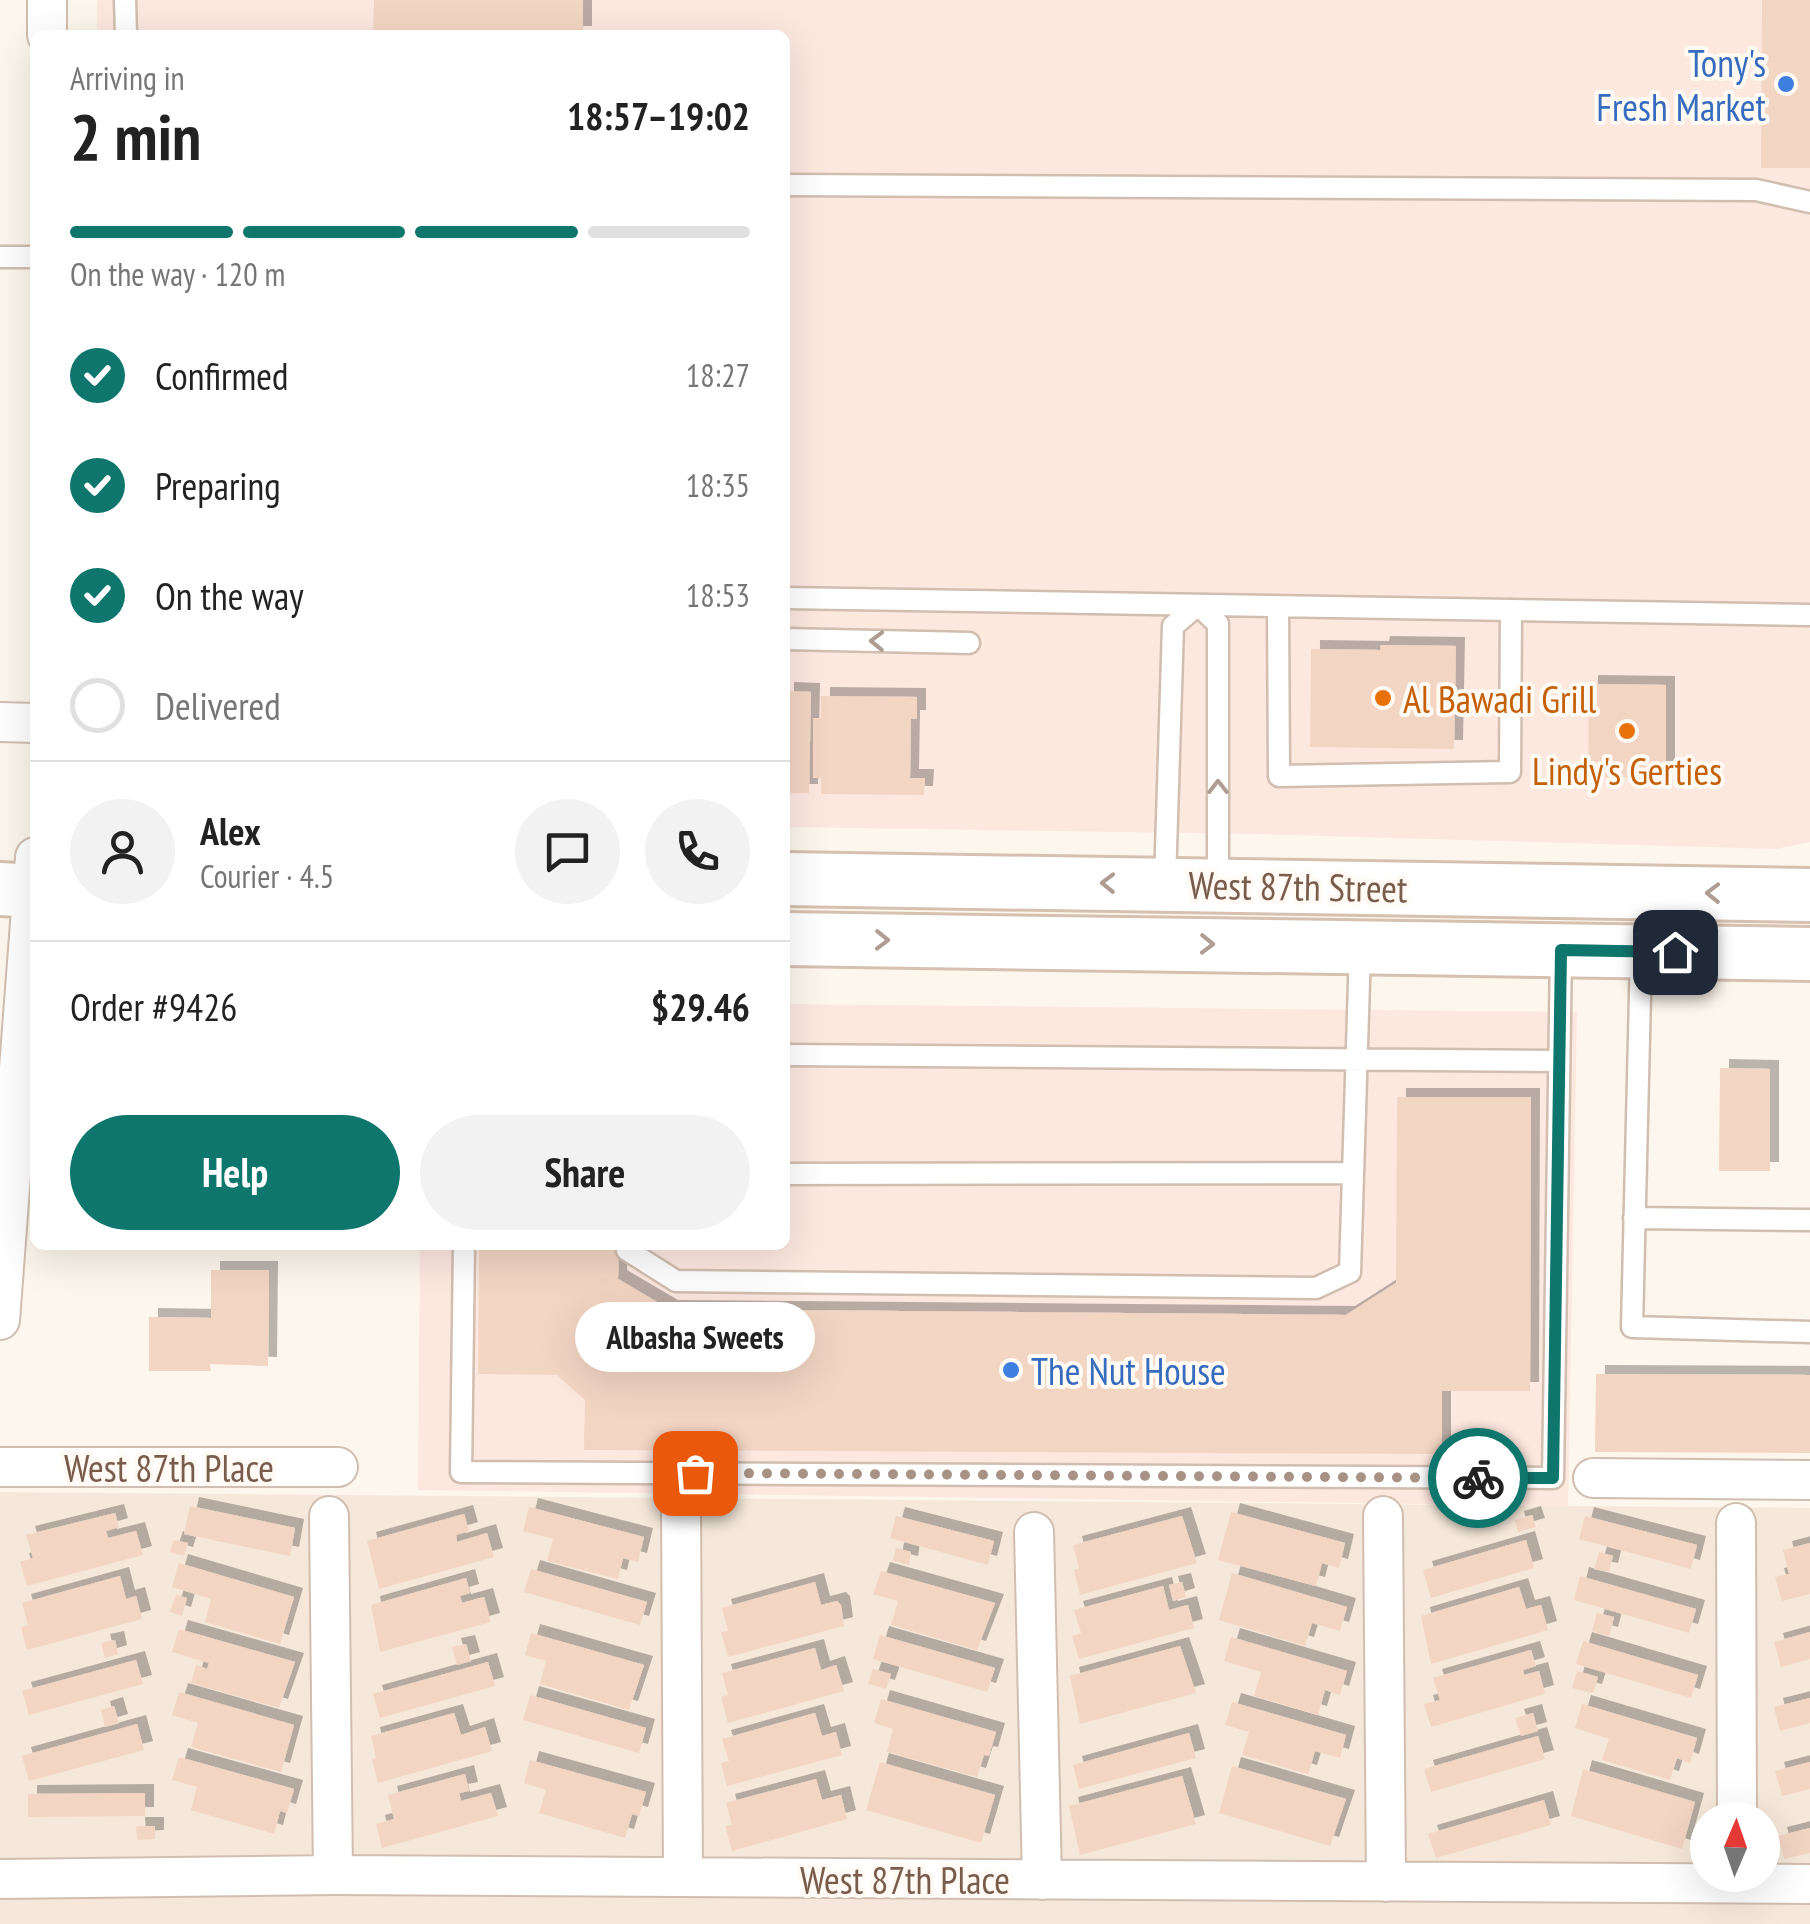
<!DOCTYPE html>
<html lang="en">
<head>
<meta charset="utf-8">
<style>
  :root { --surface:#fff; --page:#f2f2f2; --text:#222; --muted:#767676; --line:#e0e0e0; --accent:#0f766e }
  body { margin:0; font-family:"PT Sans Narrow",sans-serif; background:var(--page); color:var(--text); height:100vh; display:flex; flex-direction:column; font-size:38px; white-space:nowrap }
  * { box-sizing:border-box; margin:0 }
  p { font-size:32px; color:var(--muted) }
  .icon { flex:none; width:55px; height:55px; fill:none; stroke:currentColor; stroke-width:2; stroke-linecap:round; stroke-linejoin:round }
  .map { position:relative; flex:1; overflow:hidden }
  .side { position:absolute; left:30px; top:30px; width:760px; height:1220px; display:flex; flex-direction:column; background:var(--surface); border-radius:15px; box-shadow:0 10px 40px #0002 }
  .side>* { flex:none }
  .needle { width:65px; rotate:2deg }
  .buttons { position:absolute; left:1690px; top:1802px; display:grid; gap:20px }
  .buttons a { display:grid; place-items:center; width:90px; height:90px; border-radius:50%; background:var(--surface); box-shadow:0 10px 40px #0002; font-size:50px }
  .pin { position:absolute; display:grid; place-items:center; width:85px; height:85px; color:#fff; margin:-42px; border-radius:20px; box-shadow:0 5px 15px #0006 }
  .courier { position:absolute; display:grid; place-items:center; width:100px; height:100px; margin:-50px; border:8px solid #0f766e; border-radius:50%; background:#fff; color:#222; box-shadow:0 2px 12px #0007 }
  .bubble { position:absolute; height:70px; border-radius:35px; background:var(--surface); box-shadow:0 10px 40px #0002; font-size:32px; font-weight:700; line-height:70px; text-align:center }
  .headline em { font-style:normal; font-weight:700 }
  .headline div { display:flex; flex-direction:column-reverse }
  .headline { display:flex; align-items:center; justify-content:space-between; height:170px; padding:0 40px }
  h1 { font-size:65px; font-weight:700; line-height:75px }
  .bar { display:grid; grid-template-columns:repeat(4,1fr); gap:15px 10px; align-content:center; height:120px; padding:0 40px }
  .bar i { height:12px; border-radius:8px; background:var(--line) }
  .bar .selected { background:var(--accent) }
  .bar p { grid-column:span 4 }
  .line { display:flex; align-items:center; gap:25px; padding:0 40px; border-top:2px solid var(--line) }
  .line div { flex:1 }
  .round { display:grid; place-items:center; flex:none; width:105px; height:105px; border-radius:52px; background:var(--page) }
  ol { padding:0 40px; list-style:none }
  li { display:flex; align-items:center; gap:30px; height:110px }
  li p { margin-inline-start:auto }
  li .icon { padding:10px; border-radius:50%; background:var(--accent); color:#fff; stroke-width:4 }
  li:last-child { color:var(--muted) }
  li i { width:55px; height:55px; border:5px solid var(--line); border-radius:50% }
  .primary-button { display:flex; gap:20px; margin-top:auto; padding:20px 40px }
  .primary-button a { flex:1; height:115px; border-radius:60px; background:var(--accent); color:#fff; font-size:40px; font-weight:700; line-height:115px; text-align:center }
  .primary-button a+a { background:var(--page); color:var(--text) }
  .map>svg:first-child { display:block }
  .residential { fill:#f5e8da; fill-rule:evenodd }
  .commercial { fill:#fde8e0 }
  .building { fill:#f3d5c3; filter:url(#shadow) }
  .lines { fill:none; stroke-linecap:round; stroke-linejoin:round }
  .service-casing { stroke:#d1beb0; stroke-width:25 }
  .minor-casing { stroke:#d1beb0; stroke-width:42 }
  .secondary-casing { stroke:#d6c0b0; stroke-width:58 }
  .service { stroke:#fff; stroke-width:20 }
  .minor { stroke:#fff; stroke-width:38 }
  .secondary { stroke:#fff; stroke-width:52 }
  .oneway { stroke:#af9d94 }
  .done { stroke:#a89285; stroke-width:10; stroke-dasharray:0 18 }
  .route { stroke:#0f766e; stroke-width:12 }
  .shop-dot { fill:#3f7fe0; stroke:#fffaf3; stroke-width:4 }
  .food-dot { fill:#e8710a; stroke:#fffaf3; stroke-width:4 }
  .labels { text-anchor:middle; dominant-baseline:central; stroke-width:8; stroke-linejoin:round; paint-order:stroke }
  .shop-label { font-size:38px; fill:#366cbe; stroke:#fffaf3; text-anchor:end }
  .food-label { font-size:38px; fill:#c56008; stroke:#fffaf3; text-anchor:start }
  .street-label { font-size:38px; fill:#7a5c4d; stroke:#fffaf3 }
</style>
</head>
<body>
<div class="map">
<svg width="1810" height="1924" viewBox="0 0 1810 1924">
  <defs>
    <filter id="shadow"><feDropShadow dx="9" dy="-9" stdDeviation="0" flood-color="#0004"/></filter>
  </defs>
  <rect width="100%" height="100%" fill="#fdf6ec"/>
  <path class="residential" d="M 0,1492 L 1810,1508 L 1810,1924 L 0,1924 ZM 1708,1820 L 1762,1820 L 1762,1875 L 1708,1875 Z"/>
  <path class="commercial" d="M 97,0 L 1810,0 L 1810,842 L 1776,849 L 1256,834 L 785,827 L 785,35 L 97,35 Z
    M 785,1004 L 1577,1012 L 1568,1506 L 418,1490 L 420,1245 L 785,1245 Z"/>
  <path class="building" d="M 374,0 L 583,0 L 583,35 L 373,35 Z
    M 1762,0 L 1810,0 L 1810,168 L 1761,168 Z
    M 1381,645 L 1456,646 L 1454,749 L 1310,747 L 1311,649 L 1380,650 Z
    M 1589,684 L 1666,685 L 1666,778 L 1588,777 Z
    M 785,691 L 811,692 L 809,793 L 785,793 Z
    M 821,696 L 917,697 L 917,719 L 911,719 L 910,778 L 925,778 L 924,795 L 821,794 L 821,778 L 813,778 L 813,718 L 821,718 Z
    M 1720,1068 L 1770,1069 L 1770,1171 L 1719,1171 Z
    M 1397,1097 L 1531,1097 L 1530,1391 L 1442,1391 L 1442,1454 L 584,1450 L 585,1400 L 557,1375 L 478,1374 L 479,1245 L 619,1245 L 618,1279 L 669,1309 L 1346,1315 L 1396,1283 Z
    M 211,1270 L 269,1270 L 268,1366 L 210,1364 L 211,1371 L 149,1371 L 149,1317 L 211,1318 Z
    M 1596,1374 L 1810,1375 L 1810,1453 L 1595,1452 Z
    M 190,1506 L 295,1528 L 290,1556 L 184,1534 Z
    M 529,1507 L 644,1537 L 638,1562 L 623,1558 L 618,1579 L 547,1561 L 553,1539 L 523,1531 Z
    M 1231,1512 L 1345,1543 L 1339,1568 L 1322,1563 L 1316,1586 L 1218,1560 Z
    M 115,1513 L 119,1527 L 106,1531 L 108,1538 L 136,1531 L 143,1555 L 27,1586 L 20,1562 L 33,1558 L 26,1535 Z
    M 464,1514 L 469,1531 L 456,1535 L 457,1542 L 487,1533 L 494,1557 L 379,1589 L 367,1541 Z
    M 1532,1515 L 1536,1527 L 1518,1532 L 1515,1520 Z
    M 896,1516 L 994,1541 L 988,1565 L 890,1538 Z
    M 1182,1516 L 1197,1563 L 1080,1595 L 1074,1570 L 1079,1569 L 1073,1545 Z
    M 1585,1516 L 1697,1545 L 1691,1569 L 1579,1539 Z
    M 174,1540 L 188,1543 L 184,1556 L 170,1552 Z
    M 1526,1540 L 1534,1568 L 1431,1598 L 1423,1570 Z
    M 1810,1543 L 1810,1594 L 1782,1601 L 1775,1577 L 1789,1574 L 1783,1550 Z
    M 896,1548 L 911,1552 L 909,1565 L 893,1561 Z
    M 1599,1552 L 1613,1556 L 1609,1572 L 1594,1569 Z
    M 179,1563 L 294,1597 L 280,1644 L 205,1622 L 211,1599 L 172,1587 Z
    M 531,1569 L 647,1602 L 640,1625 L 524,1592 Z
    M 881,1571 L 995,1603 L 977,1650 L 891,1625 L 898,1601 L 873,1594 Z
    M 1232,1573 L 1347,1607 L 1340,1631 L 1312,1623 L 1305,1646 L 1219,1620 Z
    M 120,1576 L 126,1599 L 136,1596 L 142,1619 L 27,1650 L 21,1627 L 28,1625 L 22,1603 Z
    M 1580,1576 L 1696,1609 L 1689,1633 L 1574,1600 Z
    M 466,1578 L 470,1593 L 460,1596 L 462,1603 L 484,1597 L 491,1622 L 380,1652 L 371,1605 Z
    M 815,1582 L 821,1605 L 837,1601 L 841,1605 L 844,1626 L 728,1657 L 721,1632 L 728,1631 L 722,1608 Z
    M 1182,1582 L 1186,1597 L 1173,1601 L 1169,1585 Z
    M 1163,1586 L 1169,1610 L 1188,1605 L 1194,1628 L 1079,1659 L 1072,1636 L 1081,1633 L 1074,1610 Z
    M 1519,1587 L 1526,1609 L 1541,1605 L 1548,1630 L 1431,1664 L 1421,1616 Z
    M 176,1595 L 187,1598 L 182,1616 L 170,1612 Z
    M 1597,1613 L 1614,1617 L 1609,1636 L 1592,1631 Z
    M 179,1629 L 295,1662 L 279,1708 L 191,1683 L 196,1665 L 207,1669 L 209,1663 L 172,1652 Z
    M 1810,1632 L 1810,1659 L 1781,1667 L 1774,1642 Z
    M 531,1633 L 644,1665 L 629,1710 L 540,1684 L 546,1661 L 525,1655 Z
    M 880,1635 L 995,1668 L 987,1692 L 873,1659 Z
    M 1231,1637 L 1347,1671 L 1340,1695 L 1325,1690 L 1318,1715 L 1254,1696 L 1261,1672 L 1224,1661 Z
    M 115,1640 L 118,1654 L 105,1658 L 101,1643 Z
    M 1583,1641 L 1698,1675 L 1691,1698 L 1576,1664 Z
    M 466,1644 L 471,1661 L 457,1665 L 452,1647 Z
    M 1180,1646 L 1196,1693 L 1080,1724 L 1070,1676 Z
    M 815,1648 L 821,1670 L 836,1665 L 844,1691 L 728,1723 L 721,1697 L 728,1695 L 722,1673 Z
    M 1531,1650 L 1536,1666 L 1523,1670 L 1524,1675 L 1539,1671 L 1545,1694 L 1431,1727 L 1424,1704 L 1440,1700 L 1433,1678 Z
    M 136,1660 L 143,1684 L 29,1715 L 22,1691 Z
    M 488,1662 L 495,1686 L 380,1718 L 373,1694 Z
    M 873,1669 L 891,1674 L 886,1689 L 868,1684 Z
    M 1577,1671 L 1598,1677 L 1593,1693 L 1572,1688 Z
    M 179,1692 L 294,1725 L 281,1772 L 191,1747 L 198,1723 L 172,1715 Z
    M 530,1695 L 646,1728 L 639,1753 L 523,1720 Z
    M 1810,1698 L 1810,1723 L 1780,1731 L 1774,1707 Z
    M 881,1699 L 996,1732 L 989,1756 L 984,1755 L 977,1777 L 887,1752 L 893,1729 L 874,1723 Z
    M 1232,1702 L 1346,1735 L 1340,1758 L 1315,1751 L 1308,1774 L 1242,1755 L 1249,1732 L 1225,1725 Z
    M 1582,1704 L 1697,1738 L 1690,1763 L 1677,1758 L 1670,1780 L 1602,1760 L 1609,1739 L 1575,1728 Z
    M 114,1706 L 119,1723 L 105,1727 L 101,1710 Z
    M 454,1713 L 461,1735 L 485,1727 L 492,1751 L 378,1783 L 372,1759 L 376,1758 L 371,1736 Z
    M 815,1713 L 822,1736 L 836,1732 L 842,1755 L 727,1786 L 721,1763 L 729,1761 L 722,1739 Z
    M 1533,1713 L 1538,1731 L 1521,1736 L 1515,1718 Z
    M 137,1724 L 144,1750 L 29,1781 L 22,1756 Z
    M 1189,1733 L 1196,1758 L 1079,1789 L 1073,1765 Z
    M 1538,1736 L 1545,1759 L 1431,1792 L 1424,1769 Z
    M 179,1757 L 294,1789 L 287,1813 L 280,1811 L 274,1834 L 191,1810 L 197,1787 L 172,1780 Z
    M 530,1760 L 646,1792 L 639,1816 L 632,1814 L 625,1838 L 539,1813 L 546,1790 L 524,1783 Z
    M 880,1762 L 995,1795 L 981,1843 L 866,1810 Z
    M 1810,1762 L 1810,1789 L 1782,1796 L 1775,1771 Z
    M 1232,1766 L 1346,1799 L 1330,1846 L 1219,1813 Z
    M 1583,1769 L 1695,1802 L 1682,1849 L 1571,1816 Z
    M 465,1774 L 469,1791 L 459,1793 L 461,1801 L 491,1793 L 498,1816 L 382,1848 L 376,1824 L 394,1819 L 388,1795 Z
    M 1182,1776 L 1196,1824 L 1080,1855 L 1069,1806 Z
    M 816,1779 L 822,1800 L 841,1795 L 847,1819 L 732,1851 L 725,1826 L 732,1825 L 726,1803 Z
    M 145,1793 L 145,1816 L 28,1817 L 28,1794 Z
    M 1544,1800 L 1551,1825 L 1436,1858 L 1428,1834 Z
    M 136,1826 L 155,1826 L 155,1839 L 137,1840 Z
    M 1810,1828 L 1810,1853 L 1784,1859 L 1778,1836 Z"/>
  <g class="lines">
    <defs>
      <path id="service" d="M 125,0 L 126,35
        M 785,185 L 1756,190 L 1810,202
        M 0,257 L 35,257
        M 785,598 L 1810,615
        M 1278,606 L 1279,776 L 1510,772 L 1511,610
        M 785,639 L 969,643
        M 1165,882 L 1173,626 L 1198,605 L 1218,624 L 1218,883
        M 1641,954 L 1632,1327 L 1810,1332
        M 785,1055 L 1559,1061
        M 785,1174 L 1353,1173
        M 1634,1218 L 1810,1220
        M 464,1245 L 461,1472 L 1553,1478 L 1561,951
        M 627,1245 L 627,1250 L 676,1281 L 1316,1288 L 1350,1272 L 1360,949"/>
      <path id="minor" d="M 47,35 L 47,0
        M 0,722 L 35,723
        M 0,1320 L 35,857
        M 0,1467 L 338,1467
        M 1593,1478 L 1810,1480
        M 681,1504 L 683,1877
        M 329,1516 L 333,1875
        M 1383,1516 L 1386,1882
        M 1736,1523 L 1737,1820
        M 1034,1532 L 1042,1880
        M 0,1879 L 333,1875 L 1810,1884"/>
      <path id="secondary" d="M 785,879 L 1810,895
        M 0,889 L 35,891
        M 785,939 L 1810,954"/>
    </defs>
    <use href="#service" class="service-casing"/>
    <use href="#minor" class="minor-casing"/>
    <use href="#secondary" class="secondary-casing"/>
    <use href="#service" class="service"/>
    <use href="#minor" class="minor"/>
    <use href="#secondary" class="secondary"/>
  </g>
  <defs><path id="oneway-chevron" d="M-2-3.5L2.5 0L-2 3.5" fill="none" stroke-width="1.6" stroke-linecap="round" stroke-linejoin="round" transform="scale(2.5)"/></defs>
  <g class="oneway">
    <use href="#oneway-chevron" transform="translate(877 641) rotate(-179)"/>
    <use href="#oneway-chevron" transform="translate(1218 787) rotate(-90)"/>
    <use href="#oneway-chevron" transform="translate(1108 883) rotate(-179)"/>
    <use href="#oneway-chevron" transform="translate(1713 893) rotate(-179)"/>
    <use href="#oneway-chevron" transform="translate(882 940) rotate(1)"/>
    <use href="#oneway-chevron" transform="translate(1207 944) rotate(1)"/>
  </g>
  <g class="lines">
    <path class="done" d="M 695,1473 L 1478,1478"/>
    <path class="route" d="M 1478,1478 L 1553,1478 L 1561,950 L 1675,952"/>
  </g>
  <g class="shop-dot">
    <circle cx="1786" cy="84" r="10"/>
    <circle cx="1011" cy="1370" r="10"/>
  </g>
  <g class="food-dot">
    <circle cx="1383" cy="698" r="10"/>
    <circle cx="1627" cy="731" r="10"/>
  </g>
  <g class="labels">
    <g class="shop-label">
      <text x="1766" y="62">Tony's<tspan x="1766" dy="44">Fresh Market</tspan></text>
      <text x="1031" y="1370" text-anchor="start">The Nut House</text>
    </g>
    <g class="food-label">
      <text x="1403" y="698">Al Bawadi Grill</text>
      <text x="1627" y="770" text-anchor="middle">Lindy's Gerties</text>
    </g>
    <g class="street-label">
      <text transform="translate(1298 886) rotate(1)">West 87th Street</text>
      <text x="169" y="1467">West 87th Place</text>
      <text x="905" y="1879">West 87th Place</text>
    </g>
  </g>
</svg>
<div class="buttons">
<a><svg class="needle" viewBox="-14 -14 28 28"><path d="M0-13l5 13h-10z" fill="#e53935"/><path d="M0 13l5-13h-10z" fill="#767676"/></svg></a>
</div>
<div class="pin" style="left:695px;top:1473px;background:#ea580c"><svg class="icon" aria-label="bag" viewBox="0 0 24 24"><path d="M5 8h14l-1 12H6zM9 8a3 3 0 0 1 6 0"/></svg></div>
<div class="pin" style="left:1675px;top:952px;background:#1f2937"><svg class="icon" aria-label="home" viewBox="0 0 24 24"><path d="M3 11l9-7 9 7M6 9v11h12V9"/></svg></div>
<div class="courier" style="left:1478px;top:1478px"><svg class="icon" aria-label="bike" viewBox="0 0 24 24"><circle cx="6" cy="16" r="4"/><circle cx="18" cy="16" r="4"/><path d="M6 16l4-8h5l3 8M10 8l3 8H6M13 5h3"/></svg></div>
<div class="bubble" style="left:575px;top:1302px;width:240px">Albasha Sweets</div>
<section class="side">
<div class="headline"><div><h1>2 min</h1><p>Arriving in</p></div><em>18:57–19:02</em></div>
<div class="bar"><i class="selected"></i><i class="selected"></i><i class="selected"></i><i></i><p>On the way · 120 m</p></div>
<ol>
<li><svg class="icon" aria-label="check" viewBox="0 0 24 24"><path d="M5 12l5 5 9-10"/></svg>Confirmed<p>18:27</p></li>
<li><svg class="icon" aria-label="check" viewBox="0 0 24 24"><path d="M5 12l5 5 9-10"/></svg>Preparing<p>18:35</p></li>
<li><svg class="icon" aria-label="check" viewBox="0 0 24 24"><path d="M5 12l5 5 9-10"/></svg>On the way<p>18:53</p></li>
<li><i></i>Delivered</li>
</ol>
<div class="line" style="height:180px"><a class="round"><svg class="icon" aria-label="person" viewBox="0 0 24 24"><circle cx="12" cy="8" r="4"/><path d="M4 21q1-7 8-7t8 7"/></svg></a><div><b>Alex</b><p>Courier · 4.5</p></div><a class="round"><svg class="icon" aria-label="chat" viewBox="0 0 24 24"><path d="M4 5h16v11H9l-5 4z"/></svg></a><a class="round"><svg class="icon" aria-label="phone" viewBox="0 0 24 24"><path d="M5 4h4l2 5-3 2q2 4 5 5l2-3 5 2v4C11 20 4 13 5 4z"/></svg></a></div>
<div class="line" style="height:130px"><div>Order #9426</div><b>$29.46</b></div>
<div class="primary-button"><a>Help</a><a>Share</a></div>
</section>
</div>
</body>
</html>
